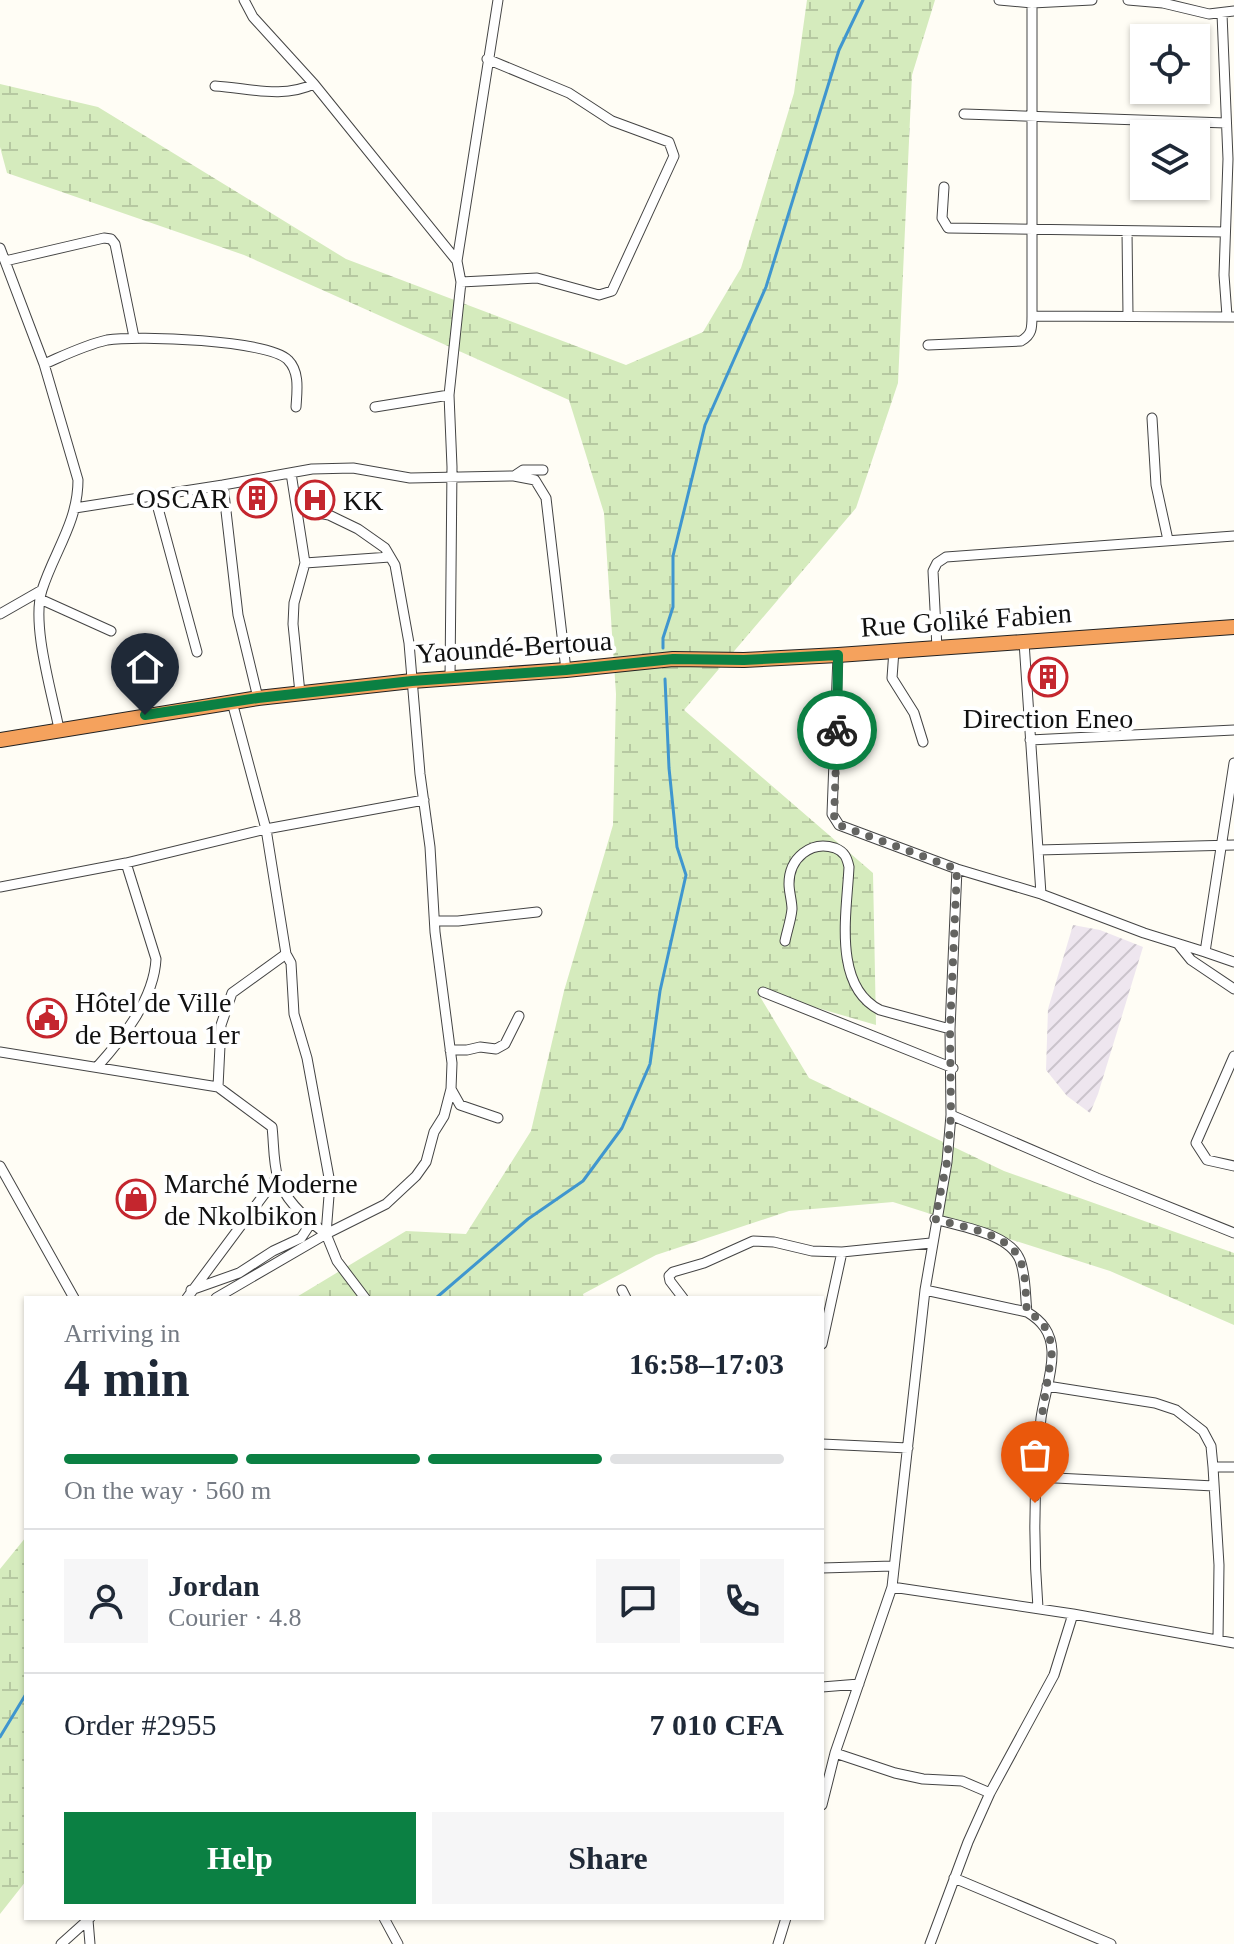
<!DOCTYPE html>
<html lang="en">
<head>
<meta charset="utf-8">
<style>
  :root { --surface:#fff; --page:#f6f6f7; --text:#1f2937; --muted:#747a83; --line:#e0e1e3; --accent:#0b8043 }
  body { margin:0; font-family:"Times New Roman",serif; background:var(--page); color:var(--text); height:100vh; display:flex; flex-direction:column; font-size:30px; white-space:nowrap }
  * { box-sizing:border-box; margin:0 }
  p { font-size:26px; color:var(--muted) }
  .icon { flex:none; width:44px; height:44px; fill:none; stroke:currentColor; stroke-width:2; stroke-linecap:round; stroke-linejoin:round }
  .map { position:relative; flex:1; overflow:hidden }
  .details { position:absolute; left:24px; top:1296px; width:800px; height:624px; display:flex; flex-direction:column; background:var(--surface); border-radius:0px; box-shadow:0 2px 6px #0004 }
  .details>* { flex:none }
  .buttons { position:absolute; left:1130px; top:24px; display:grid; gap:16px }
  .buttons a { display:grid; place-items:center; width:80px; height:80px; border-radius:0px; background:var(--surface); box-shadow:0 2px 6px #0004; font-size:40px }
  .pin { position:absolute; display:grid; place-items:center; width:68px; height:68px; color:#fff; margin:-82px -34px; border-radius:50% 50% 50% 0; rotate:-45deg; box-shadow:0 0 8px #0007 }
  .pin .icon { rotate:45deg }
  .courier { position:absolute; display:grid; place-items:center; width:80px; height:80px; margin:-40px; border:6px solid #0b8043; border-radius:50%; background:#fff; color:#222; box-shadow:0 2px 10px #0007 }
  .head em { font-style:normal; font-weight:700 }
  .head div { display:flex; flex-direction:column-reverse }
  .head { display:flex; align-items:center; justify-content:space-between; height:136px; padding:0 40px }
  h1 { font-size:52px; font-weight:700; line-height:60px }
  .bar { display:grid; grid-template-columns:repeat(4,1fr); gap:12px 8px; align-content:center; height:96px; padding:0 40px }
  .bar i { height:10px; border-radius:6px; background:var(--line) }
  .bar .active { background:var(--accent) }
  .bar p { grid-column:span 4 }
  .line { display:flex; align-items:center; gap:20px; padding:0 40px; border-top:2px solid var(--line) }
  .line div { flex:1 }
  .round { display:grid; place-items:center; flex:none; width:84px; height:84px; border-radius:0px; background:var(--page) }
  .cta { display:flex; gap:16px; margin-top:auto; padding:16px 40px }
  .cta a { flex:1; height:92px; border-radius:0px; background:var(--accent); color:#fff; font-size:32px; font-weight:700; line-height:92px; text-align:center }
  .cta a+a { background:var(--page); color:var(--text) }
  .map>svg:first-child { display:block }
  .industrial { fill:url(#industrial-furrows) }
  .wetland { fill:url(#wetland-marsh) }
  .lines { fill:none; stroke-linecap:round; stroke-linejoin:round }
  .stream { stroke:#3f96cf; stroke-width:3 }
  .minor-casing { stroke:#444; stroke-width:11 }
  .highway-casing { stroke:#222; stroke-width:16 }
  .minor { stroke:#fff; stroke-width:9 }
  .highway { stroke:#f5a25d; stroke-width:14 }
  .done { stroke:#646461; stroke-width:8; stroke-dasharray:0 14.4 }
  .route { stroke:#0b8043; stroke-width:10 }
  .labels { text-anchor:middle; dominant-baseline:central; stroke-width:8; stroke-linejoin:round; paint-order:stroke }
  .poi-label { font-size:28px; fill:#111; stroke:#fff; text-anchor:start }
  .street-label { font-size:28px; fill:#111; stroke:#fff }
</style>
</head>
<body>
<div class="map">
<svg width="1234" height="1944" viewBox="0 0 1234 1944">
  <defs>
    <pattern id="industrial-furrows" width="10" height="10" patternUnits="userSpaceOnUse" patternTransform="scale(2)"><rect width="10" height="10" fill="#eee6ef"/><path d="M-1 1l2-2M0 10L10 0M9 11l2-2" fill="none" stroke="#cbc4cc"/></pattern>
    <pattern id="wetland-marsh" width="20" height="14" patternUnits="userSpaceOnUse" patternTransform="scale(2)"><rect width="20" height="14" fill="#d5ebbd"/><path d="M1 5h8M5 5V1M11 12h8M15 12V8" fill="none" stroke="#b6c8a1"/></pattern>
  </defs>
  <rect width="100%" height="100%" fill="#fffdf5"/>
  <path class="industrial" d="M 1073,925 L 1100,930 L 1143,947 L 1098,1094 L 1090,1113 L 1067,1096 L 1046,1070 L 1048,1009 Z"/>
  <path class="wetland" d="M 807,0 L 935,0 L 912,75 L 898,383 L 856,508 L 684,710 L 873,873 L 876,1025 L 756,990 L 809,1078 L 1004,1171 L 1234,1253 L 1234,1325 L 1110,1271 L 893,1202 L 789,1211 L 656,1255 L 583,1294 L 584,1298 L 295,1298 L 406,1231 L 466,1234 L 531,1131 L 564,991 L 613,825 L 616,694 L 604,513 L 569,400 L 244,255 L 7,173 L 0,147 L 0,84 L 98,107 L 346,259 L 626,365 L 703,332 L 741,268 L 794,93 Z
    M 26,1537 L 26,1881 L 0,1914 L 0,1569 Z"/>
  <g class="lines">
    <path class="stream" d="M 663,648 L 663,638 L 673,607 L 673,556 L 705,425 L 766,287 L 839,50 L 863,0
      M 436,1298 L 528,1219 L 583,1181 L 622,1128 L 650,1064 L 660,991 L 686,875 L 677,847 L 669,768 L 665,679
      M 0,1737 L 26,1694"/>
    <defs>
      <path id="minor" d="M 244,0 L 253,17 L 314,84 L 457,261 L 461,282 L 449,395 L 452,467 L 450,679
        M 999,0 L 1032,3 L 1092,0
        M 1128,0 L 1163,3 L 1209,14 L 1234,11
        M 1032,3 L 1032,316 L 1234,317
        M 1222,14 L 1228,159 L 1224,275 L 1227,316
        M 215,86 C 249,88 282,99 314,84
        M 964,114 L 1226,123
        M 944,187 L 942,218 L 948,228 L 1225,232
        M 1127,231 L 1128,315
        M 0,248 L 44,364 L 78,480 C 78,522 54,552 42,590 C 31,624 52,693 59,729
        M 5,261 L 104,238 L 111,239 L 115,244 L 134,337
        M 457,261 L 498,0
        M 461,282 L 537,278 L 599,295 L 612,291 L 674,156 L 669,142 L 612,121 L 569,93 L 487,59
        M 928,345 L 1021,341 C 1032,335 1032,328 1032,316
        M 44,364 C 65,355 85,345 107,340 C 137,335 269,340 288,360 C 300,372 297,391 296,407
        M 375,407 L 449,395
        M 1152,418 L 1156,485 L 1168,540
        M 291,473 L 305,563 L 294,603 L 293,624 L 300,693
        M 514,476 L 523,470 L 543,470
        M 223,485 L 312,469 L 353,468 L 410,478 L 514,476 L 535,480 L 546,498 L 566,670
        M 155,497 L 197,652
        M 75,508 L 223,485 L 238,615 L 258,698
        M 305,563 L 390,557
        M 40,599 L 111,631
        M 0,614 L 42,590
        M 1024,642 L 1041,894
        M 937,648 L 933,571 L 937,563 L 946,557 L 1234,536
        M 894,650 L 892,678 L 914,713 L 923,742
        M 838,655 L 832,814 L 839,825 L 957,869 L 1041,894 L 1144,933 L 1205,952 L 1234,763
        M 1030,740 L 1234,730
        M 1038,850 L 1234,845
        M 0,887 L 126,863 L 266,829 L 424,800
        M 436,921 L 458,921 L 537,912
        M 785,941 C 787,931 791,920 792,909 C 792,901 789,892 789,884 C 789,858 811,840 835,848 C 845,852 847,858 849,867 C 847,911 832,986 880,1010 L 950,1029
        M 1178,944 L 1191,960 L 1234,989
        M 1205,952 L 1234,962
        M 286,954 L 291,963 L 294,1014 L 307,1058 L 330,1183 L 326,1234 L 337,1261 L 365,1298
        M 763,992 L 953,1068
        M 450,1050 L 467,1050 L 480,1047 L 496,1049 L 505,1044 L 519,1016
        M 0,1052 L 218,1087 L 272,1127 C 274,1143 273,1162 278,1178 C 285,1201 307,1220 326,1234
        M 1234,1056 L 1196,1143 L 1207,1160 L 1234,1166
        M 97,1067 C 123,1038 154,999 156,959 L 126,863
        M 218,1087 L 221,1025 L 232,993 L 286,954 L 266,829 L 232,702
        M 451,1089 L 460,1105 L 498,1118
        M 951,1115 L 1097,1178 L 1234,1233
        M 0,1166 L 74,1298
        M 935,1219 C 961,1227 1009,1233 1020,1260 C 1026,1276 1025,1295 1027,1312
        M 191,1290 L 239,1273 L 273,1251 L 301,1238 L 311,1223
        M 622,1290 L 626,1298
        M 925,1290 L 1027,1312 C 1042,1321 1051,1332 1052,1351 C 1053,1373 1044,1396 1041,1418 C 1034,1481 1033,1545 1038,1608
        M 187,1298 L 277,1177
        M 216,1298 L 326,1234 L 386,1204 L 416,1176 L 426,1162 L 434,1132 L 444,1116 L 451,1089 L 452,1063 L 435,932 L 430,847 L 420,774 L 409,643 L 395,565 L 385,548 L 358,529 L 329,515 L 308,511
        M 683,1298 L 670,1281 L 669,1276 L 673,1272 L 704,1263 L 753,1241 L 774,1242 L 812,1251 L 842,1252 L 931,1243
        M 822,1344 L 842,1252
        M 1047,1386 L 1155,1403 L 1176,1410 L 1203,1431 L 1211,1446 L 1213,1467 L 1219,1565 L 1218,1639
        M 822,1444 L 908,1448
        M 1213,1467 L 1234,1467
        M 1036,1477 L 1214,1486
        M 822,1568 L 893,1566
        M 892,1587 L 1073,1614 L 1234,1643
        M 822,1687 L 859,1684
        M 835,1753 L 895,1773 L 923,1779 L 962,1781 L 990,1793
        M 822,1805 L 835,1753 L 892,1587 L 925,1290 L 947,1162 L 951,1115 L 950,1029 L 957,869
        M 954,1878 L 1111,1944
        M 384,1918 L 398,1944
        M 88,1920 L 90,1944
        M 61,1944 L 90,1918
        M 778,1944 L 786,1918
        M 930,1944 L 968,1842 L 990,1793 L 1054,1675 L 1073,1614"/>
      <path id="highway" d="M 0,740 L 258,698 L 412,681 L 566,670 L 673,659 L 744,660 L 838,655 L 1234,627"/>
    </defs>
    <use href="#minor" class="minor-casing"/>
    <use href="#highway" class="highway-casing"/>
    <use href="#minor" class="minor"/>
    <use href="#highway" class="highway"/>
  </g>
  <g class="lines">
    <path class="done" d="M 837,730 L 834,821 L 839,825 L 957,869 L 950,1029 L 951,1115 L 947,1162 L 935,1219 C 961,1227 1009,1233 1020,1260 C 1027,1276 1025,1295 1027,1312 L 1039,1319 L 1049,1333 L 1052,1352 L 1042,1415 L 1035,1503"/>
    <path class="route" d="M 145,715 L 258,698 L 412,681 L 566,670 L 673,659 L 744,660 L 838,655 L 837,730"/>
  </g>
  <defs>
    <symbol id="building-ring" viewBox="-11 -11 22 22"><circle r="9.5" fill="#fff" stroke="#c4262e" stroke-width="1.5"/><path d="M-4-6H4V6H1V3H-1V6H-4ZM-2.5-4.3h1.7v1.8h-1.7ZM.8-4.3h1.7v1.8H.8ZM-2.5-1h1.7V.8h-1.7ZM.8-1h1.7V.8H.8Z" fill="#c4262e"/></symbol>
    <symbol id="hospital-ring" viewBox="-11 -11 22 22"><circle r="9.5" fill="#fff" stroke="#c4262e" stroke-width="1.5"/><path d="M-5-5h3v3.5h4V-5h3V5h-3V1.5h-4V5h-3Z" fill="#c4262e"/></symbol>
    <symbol id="civic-ring" viewBox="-11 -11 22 22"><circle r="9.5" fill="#fff" stroke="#c4262e" stroke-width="1.5"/><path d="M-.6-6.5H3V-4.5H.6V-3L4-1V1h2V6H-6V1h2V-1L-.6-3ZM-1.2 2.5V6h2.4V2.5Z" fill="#c4262e"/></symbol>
    <symbol id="shop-ring" viewBox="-11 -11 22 22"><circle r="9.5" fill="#fff" stroke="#c4262e" stroke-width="1.5"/><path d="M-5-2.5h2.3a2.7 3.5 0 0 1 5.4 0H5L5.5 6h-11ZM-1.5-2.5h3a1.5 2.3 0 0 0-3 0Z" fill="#c4262e"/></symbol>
  </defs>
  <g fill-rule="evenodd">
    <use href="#building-ring" x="235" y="476" width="44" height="44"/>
    <use href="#hospital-ring" x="293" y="478" width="44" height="44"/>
    <use href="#building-ring" x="1026" y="655" width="44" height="44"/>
    <use href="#civic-ring" x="25" y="996" width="44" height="44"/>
    <use href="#shop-ring" x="114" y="1177" width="44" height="44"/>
  </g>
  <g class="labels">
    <g class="poi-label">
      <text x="229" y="498" text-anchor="end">OSCAR</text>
      <text x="343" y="500">KK</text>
      <text x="1048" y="718" text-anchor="middle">Direction Eneo</text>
      <text x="75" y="1002">Hôtel de Ville<tspan x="75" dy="32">de Bertoua 1er</tspan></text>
      <text x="164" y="1183">Marché Moderne<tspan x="164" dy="32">de Nkolbikon</tspan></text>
    </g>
    <g class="street-label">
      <text transform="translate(966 620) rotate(-4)">Rue Goliké Fabien</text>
      <text transform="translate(514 647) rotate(-4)">Yaoundé-Bertoua</text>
    </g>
  </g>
</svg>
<div class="buttons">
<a><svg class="icon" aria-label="locate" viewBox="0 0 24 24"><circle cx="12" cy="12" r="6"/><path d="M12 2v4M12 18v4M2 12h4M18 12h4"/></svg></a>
<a><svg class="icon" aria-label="layers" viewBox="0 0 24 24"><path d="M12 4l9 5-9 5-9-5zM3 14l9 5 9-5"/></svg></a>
</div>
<div class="pin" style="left:1035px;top:1503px;background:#ea580c"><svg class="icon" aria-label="bag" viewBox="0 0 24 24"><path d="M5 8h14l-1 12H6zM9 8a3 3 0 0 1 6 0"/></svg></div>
<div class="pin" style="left:145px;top:715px;background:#1f2937"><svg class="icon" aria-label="home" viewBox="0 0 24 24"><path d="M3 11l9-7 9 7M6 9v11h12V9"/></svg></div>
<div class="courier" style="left:837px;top:730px"><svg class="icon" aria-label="bike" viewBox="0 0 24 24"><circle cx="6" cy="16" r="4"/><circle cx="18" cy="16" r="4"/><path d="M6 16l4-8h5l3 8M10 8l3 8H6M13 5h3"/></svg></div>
<section class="details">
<div class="head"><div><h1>4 min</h1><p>Arriving in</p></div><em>16:58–17:03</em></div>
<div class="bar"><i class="active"></i><i class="active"></i><i class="active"></i><i></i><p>On the way · 560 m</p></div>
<div class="line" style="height:144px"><a class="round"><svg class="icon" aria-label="person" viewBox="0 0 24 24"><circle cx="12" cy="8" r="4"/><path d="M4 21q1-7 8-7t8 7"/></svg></a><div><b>Jordan</b><p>Courier · 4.8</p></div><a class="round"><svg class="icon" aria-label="chat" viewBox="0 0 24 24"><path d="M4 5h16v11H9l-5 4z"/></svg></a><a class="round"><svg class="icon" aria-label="phone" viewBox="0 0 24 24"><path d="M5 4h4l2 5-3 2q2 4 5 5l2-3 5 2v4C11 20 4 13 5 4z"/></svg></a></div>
<div class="line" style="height:104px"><div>Order #2955</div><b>7 010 CFA</b></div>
<div class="cta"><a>Help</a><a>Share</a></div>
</section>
</div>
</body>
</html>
